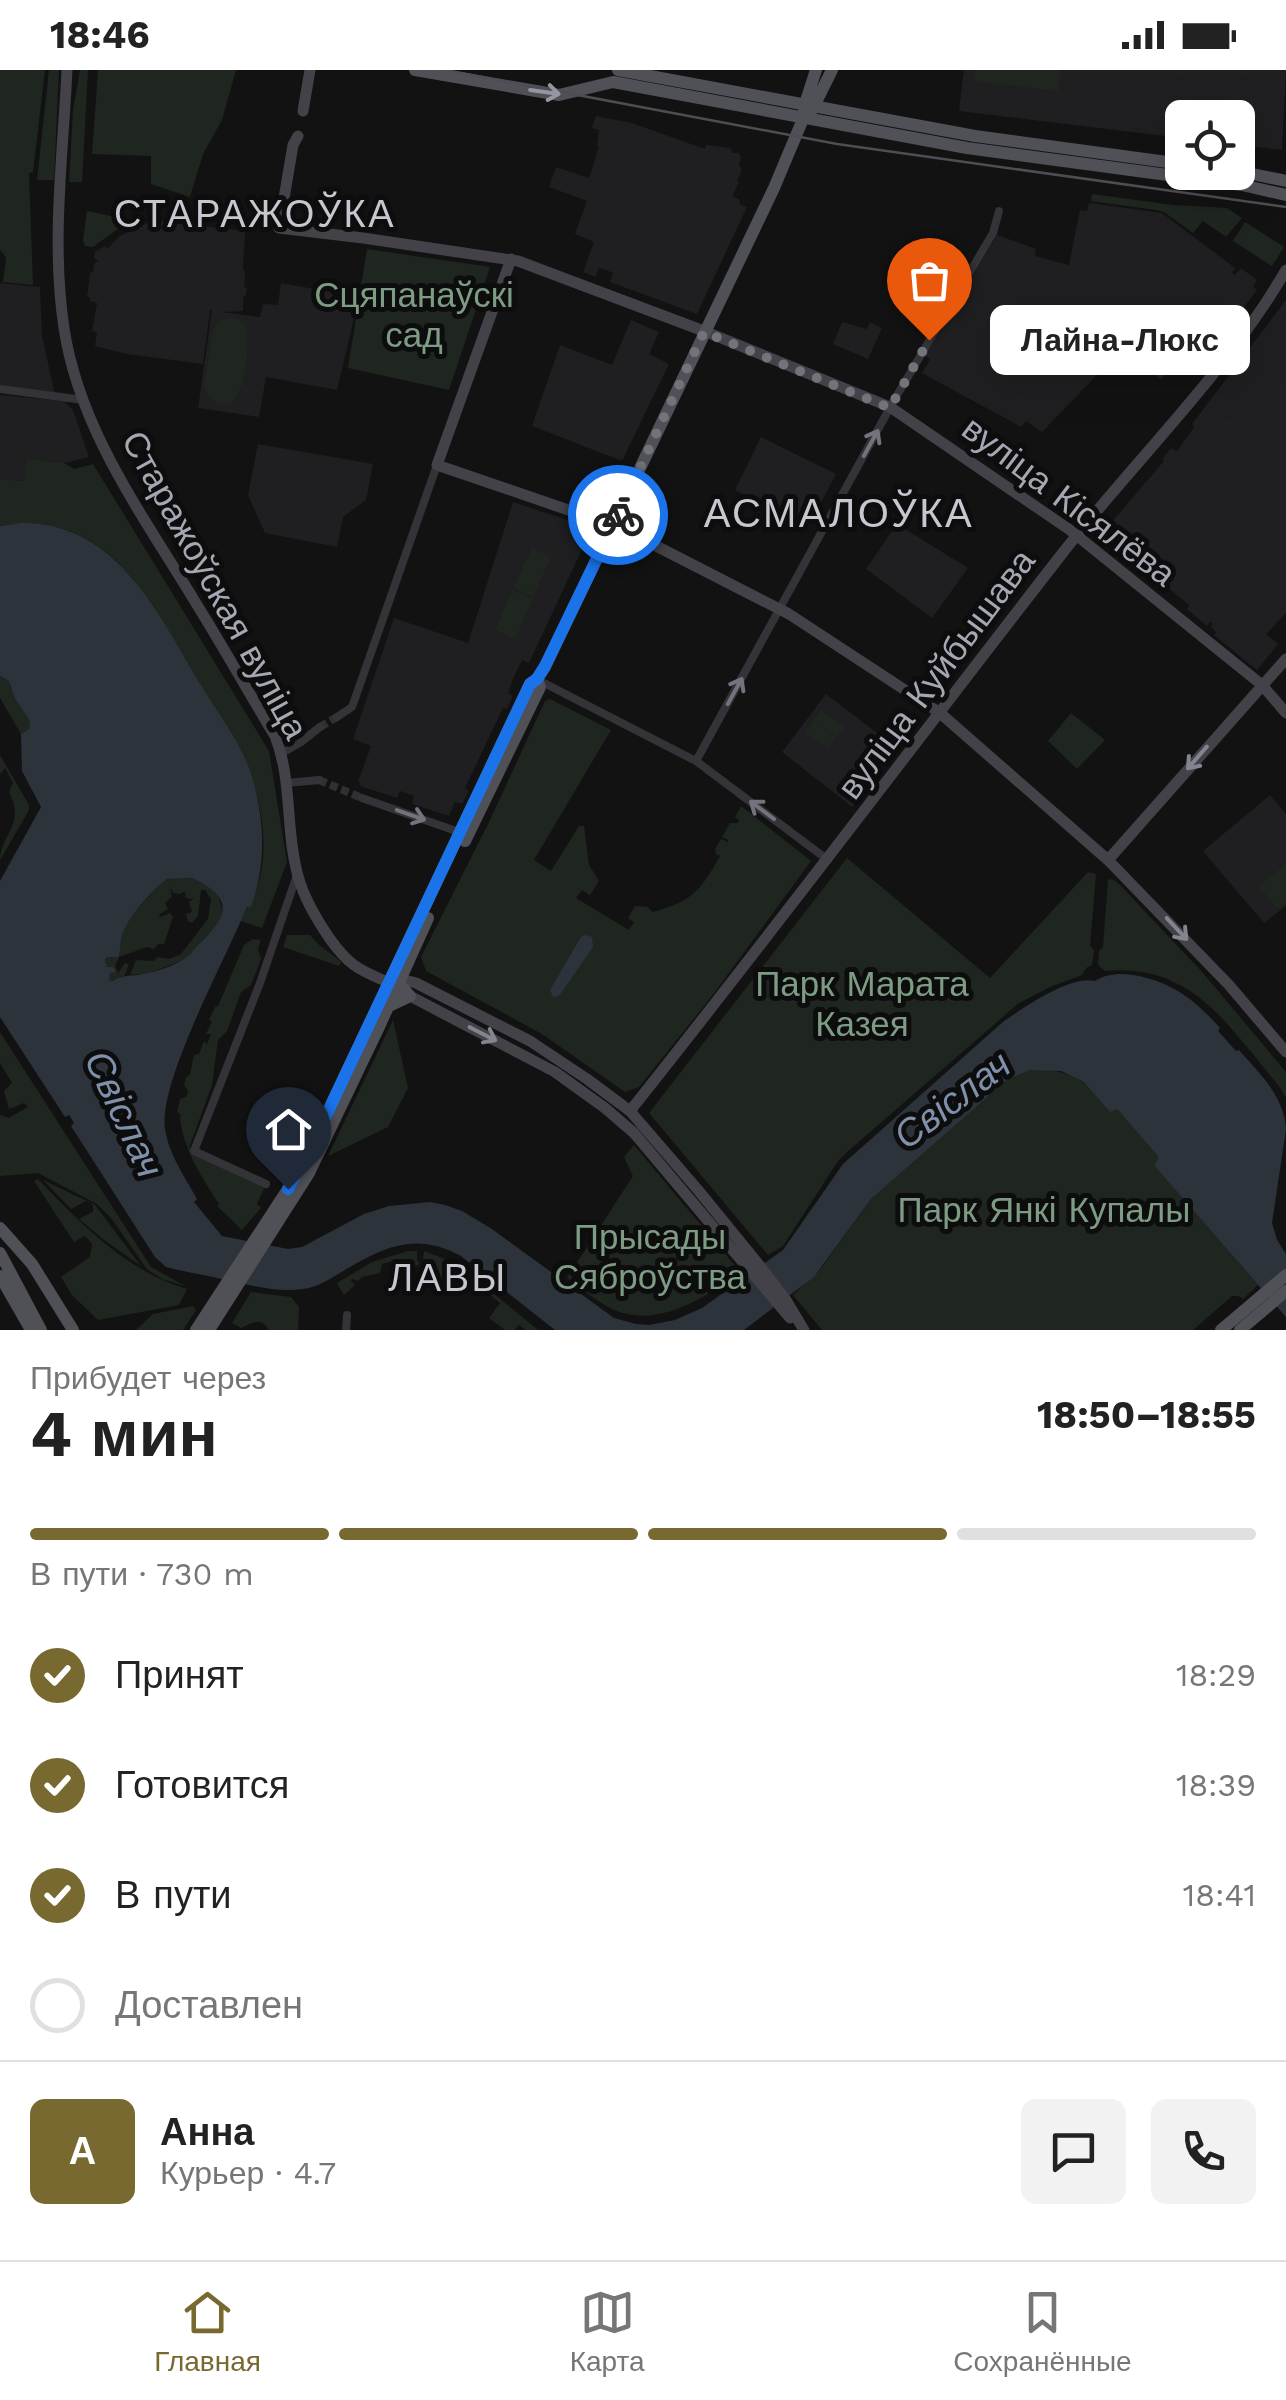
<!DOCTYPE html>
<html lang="ru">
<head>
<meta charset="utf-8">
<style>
  :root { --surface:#fff; --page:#f2f2f2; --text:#222; --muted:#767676; --line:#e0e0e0; --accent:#776930 }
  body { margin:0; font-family:"Work Sans",sans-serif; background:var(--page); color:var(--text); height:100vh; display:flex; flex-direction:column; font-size:38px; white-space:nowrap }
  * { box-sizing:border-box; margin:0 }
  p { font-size:32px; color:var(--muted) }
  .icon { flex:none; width:55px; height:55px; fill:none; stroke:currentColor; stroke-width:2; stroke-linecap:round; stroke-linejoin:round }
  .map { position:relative; height:1260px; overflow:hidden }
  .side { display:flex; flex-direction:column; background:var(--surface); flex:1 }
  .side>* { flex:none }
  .fabs { position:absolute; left:1165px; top:30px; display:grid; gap:20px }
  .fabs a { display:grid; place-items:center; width:90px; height:90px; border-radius:15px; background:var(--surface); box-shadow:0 10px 40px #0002; font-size:50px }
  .pin { position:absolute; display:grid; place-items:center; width:85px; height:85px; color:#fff; margin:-102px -42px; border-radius:50% 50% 50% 0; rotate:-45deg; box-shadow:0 0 10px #0007 }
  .pin .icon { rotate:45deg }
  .courier { position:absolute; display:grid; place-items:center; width:100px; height:100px; margin:-50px; border:8px solid #1a73e8; border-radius:50%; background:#fff; color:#222; box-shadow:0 2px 12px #0007 }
  .bubble { position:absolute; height:70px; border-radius:15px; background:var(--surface); box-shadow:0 10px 40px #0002; font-size:32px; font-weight:700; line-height:70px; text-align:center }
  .head em { font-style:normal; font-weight:700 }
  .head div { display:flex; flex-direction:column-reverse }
  .head { display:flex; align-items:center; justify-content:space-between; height:170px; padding:0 30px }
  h1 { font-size:65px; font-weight:700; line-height:75px }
  .bar { display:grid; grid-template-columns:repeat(4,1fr); gap:15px 10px; align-content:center; height:120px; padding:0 30px }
  .bar i { height:12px; border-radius:8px; background:var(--line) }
  .bar .on { background:var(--accent) }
  .bar p { grid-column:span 4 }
  .line { display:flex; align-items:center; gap:25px; padding:0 30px; border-top:2px solid var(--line) }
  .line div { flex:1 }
  .round { display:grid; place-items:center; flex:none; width:105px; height:105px; border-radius:15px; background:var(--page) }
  ol { padding:0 30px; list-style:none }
  li { display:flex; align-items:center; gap:30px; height:110px }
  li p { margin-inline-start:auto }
  li .icon { padding:10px; border-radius:50%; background:var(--accent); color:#fff; stroke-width:4 }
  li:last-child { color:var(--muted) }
  li i { width:55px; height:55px; border:5px solid var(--line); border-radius:50% }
  .status { display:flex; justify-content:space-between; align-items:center; height:70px; padding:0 50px; background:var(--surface); direction:ltr }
  .status svg { height:28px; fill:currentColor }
  .menu { display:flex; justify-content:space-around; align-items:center; height:140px; border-top:2px solid var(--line); background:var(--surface); font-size:28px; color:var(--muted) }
  .menu a { display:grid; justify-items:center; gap:5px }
  .menu .on { color:var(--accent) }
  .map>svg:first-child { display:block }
  .built { fill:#1f1e20 }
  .green { fill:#1f2620 }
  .water { fill:#2d333b; fill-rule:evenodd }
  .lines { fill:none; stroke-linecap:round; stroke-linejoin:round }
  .street-tunnel { stroke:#2f3033; stroke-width:8; stroke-dasharray:8 4; stroke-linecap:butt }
  .street { stroke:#343438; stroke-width:8 }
  .secondary { stroke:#424248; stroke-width:11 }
  .primary { stroke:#505057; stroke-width:12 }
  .tram { stroke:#4d4d53; stroke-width:2.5 }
  .oneway { stroke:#9496a1 }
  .oneway2 { stroke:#72737c }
  .oneway3 { stroke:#82848e }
  .done { stroke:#72737b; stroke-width:10; stroke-dasharray:0 18 }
  .route { stroke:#1a73e8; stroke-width:12 }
  .labels { text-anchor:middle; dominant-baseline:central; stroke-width:10; stroke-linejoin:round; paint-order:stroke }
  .park-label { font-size:35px; fill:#7e9c84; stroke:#0d0d0e }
  .street-label { font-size:35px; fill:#a5a7b3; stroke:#0d0d0e }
  .neighbourhood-label { font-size:38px; letter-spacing:2.5px; fill:#c6c7cf; stroke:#0d0d0e }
  .water-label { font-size:38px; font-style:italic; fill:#7f90ab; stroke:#0d0d0e }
  .quarter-label { font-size:40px; letter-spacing:2.5px; fill:#c6c7cf; stroke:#0d0d0e }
</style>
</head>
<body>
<div class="status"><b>18:46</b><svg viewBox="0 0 49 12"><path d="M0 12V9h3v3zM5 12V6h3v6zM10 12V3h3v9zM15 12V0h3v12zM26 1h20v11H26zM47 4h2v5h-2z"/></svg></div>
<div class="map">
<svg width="1286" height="1260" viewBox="0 0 1286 1260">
  <rect width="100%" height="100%" fill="#121213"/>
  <path class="built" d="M 964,0 L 1286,0 L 1282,80 L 1238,75 L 1238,48 L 1182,48 L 1182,68 L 959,41 Z
    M 596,46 L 632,53 L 705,79 L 706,75 L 730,78 L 733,83 L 738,83 L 741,86 L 739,95 L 742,100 L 737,111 L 739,112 L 732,126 L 740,130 L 739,134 L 747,137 L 697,244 L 610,212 L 613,203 L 606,200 L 599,198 L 595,207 L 583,202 L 594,172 L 575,164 L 587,131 L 549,117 L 556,97 L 589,108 L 599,77 L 597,76 L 599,60 L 592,58 Z
    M 1089,133 L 1162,143 L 1235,198 L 1232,203 L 1235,205 L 1241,198 L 1257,210 L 1253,216 L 1257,220 L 1197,299 L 1193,296 L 1188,302 L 1176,293 L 1161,310 L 1124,277 L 1042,362 L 1026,351 L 1021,357 L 922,303 L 930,289 L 925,286 L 997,165 L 1036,179 L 1035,186 L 1069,195 L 1080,140 L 1087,141 Z
    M 153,150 L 245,161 L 243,198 L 245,202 L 244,217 L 247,218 L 246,226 L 243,227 L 243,241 L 222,242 L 260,247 L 263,234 L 278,235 L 281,213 L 359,227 L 337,320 L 266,307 L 259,347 L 198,338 L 212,240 L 210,240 L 203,294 L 127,284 L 95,276 L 97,262 L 92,261 L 97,233 L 90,231 L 90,227 L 87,227 L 90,203 L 93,202 L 94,194 L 98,191 L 94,188 L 95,182 L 105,176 L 107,179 L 120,166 Z
    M 0,213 L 40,217 L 42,266 L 55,325 L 0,319 Z
    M 1286,230 L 1286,543 L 1266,564 L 1278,574 L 1257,600 L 1214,565 L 1216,562 L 1211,557 L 1213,554 L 1210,552 L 1207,556 L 1187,539 L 1189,535 L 1162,513 L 1160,515 L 1146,501 L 1149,497 L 1147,494 L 1150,487 L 1133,481 L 1125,490 L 1098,468 L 1164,391 L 1163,388 L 1171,378 L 1177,381 L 1194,357 L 1192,354 Z
    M 631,250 L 659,262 L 649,284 L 669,294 L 622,391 L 532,356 L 560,275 L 612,295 Z
    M 842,252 L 867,259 L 870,252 L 882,258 L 868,289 L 833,274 Z
    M 0,325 L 64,331 L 73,340 L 89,387 L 64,393 L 27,388 L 25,411 L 0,409 Z
    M 761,367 L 836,404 L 808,457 L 735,420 Z
    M 258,374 L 373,394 L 366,430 L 343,447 L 337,477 L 265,463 L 248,425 Z
    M 513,432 L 592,458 L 529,593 L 522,590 L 513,609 L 508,623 L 513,626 L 507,639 L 503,638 L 465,718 L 469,721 L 462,734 L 455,732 L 449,746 L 412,734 L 414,726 L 400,721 L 397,728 L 360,716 L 361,713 L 358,712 L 371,676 L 353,669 L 394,548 L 468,573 Z
    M 897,454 L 968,498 L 932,548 L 866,499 Z
    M 826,624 L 898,679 L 852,737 L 782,682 Z
    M 1270,725 L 1286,744 L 1286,836 L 1264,853 L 1203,781 Z"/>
  <path class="green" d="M 0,0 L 45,0 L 33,102 L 29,103 L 33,215 L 3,212 L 6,187 L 0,180 Z
    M 49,0 L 59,0 L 54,110 L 37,110 Z
    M 80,0 L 88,0 L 82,112 L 69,112 L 73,40 Z
    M 98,0 L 236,0 L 222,50 L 203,84 L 190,127 L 151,114 L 151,86 L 92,84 Z
    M 975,0 L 1061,0 L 1058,21 L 973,11 Z
    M 1092,124 L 1173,135 L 1227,138 L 1242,148 L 1226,167 L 1203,151 L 1193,163 L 1164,142 L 1156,140 L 1091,131 Z
    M 87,141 L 130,150 L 93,177 L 85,176 L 83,170 Z
    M 1245,152 L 1284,177 L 1272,196 L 1233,171 Z
    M 367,179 L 490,197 L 449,320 L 348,298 Z
    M 230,248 C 236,249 239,248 244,254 C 252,264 245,314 238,325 C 227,343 207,332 204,315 L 213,259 L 221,250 Z
    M 27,388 L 64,393 L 74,399 L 93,394 L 269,681 L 287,792 L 262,858 L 241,851 C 246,838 255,827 258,815 C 271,771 259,721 241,681 L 134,510 C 97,466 58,447 0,456 L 0,409 L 24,411 Z
    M 532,478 L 551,487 L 533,527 L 513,518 Z
    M 512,520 L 533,529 L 515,569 L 495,560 Z
    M 0,606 L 9,611 L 15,629 L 30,651 L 29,659 L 21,664 L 0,628 Z
    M 550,629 L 611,660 L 534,790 L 551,801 L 579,756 L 584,756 L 589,795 L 599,811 L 590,825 L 582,820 L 576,828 L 629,860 L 634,852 L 628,848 L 635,836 L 647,837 L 653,842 C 693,831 700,821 720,786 L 716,784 L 715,779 L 721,769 L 728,772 L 728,770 L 722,767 L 730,753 L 738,753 L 739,750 L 735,747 L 741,736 L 811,791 L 712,926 L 639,1017 L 625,1022 L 542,964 L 426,901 L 421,887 L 489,752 L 545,631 Z
    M 821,640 L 844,657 L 837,667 L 817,653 L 836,668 L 828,678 L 805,662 Z
    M 1071,643 L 1105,670 L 1077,699 L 1048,671 Z
    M 0,685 L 29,735 L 29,740 L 0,790 C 1,763 26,755 9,722 L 13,713 L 5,698 L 0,704 Z
    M 847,788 L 990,908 L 1088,802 L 1096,804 L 1090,876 L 1094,880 L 1092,895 L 1086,898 L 1082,905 L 1050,917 L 1019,933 L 847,1082 L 838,1091 L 783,1176 L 768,1185 L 649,1043 Z
    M 1286,794 L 1286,832 L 1278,839 L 1258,816 Z
    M 192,808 L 213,818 L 218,824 L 222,839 L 220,852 L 184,890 L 149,903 L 130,905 L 136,890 L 154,891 L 158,887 L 169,889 L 181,884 L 208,849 L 211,829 L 205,820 L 201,820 L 198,846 L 192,853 L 188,851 L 186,844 L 192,842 L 189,832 L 194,828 L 188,829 L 185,826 L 186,823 L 182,822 L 181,824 L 173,823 L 170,817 L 172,827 L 165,833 L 168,839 L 159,845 L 160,847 L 170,843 L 173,847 L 164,874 L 158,874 L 154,879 L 147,877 L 119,887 L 115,896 L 118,903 L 125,893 L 129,894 L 125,905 L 117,911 L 109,910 L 108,905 L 112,902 L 107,897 L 105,891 L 107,887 L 118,886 C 121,881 120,876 121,870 C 124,851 152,821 167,809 Z
    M 1108,809 L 1114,810 L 1121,816 L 1203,903 L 1286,1002 L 1286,1028 L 1279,1016 C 1228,956 1193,893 1105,901 L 1098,895 L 1099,881 L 1103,877 Z
    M 287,865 L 310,865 C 319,877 330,882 341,892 L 339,896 L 283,877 Z
    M 253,869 L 261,870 L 258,879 L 261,889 L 251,915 L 241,922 L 227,961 L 218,970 L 212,1015 L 189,1078 L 266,1114 L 257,1134 L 261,1138 L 242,1160 L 217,1136 L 219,1134 C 202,1107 181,1077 180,1044 L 177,1042 L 180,1029 L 187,1026 L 188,1021 L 184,1015 L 186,1007 L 190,1004 L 194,985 L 199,984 L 204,971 L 207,974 L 211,964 L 206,964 L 212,951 L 209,950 L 215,937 L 218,936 L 244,875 Z
    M 393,950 L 408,1018 L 388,1057 L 328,1086 Z
    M 0,962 L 151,1197 L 185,1216 L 162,1209 L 147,1199 L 111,1148 L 97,1134 L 38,1103 L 0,1106 L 0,1045 L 9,1048 L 28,1037 L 24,1033 L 9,1039 L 4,1021 L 12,1013 L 0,993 Z
    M 1045,999 C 1094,1004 1128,1050 1157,1085 L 1158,1090 L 1155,1095 L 1258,1215 L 1243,1229 L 1238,1226 L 1232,1226 L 1193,1260 L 822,1260 L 793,1225 L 820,1200 L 871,1129 L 1007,1010 L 1030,1000 Z
    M 634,1075 L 741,1203 C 705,1227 657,1260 612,1239 C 597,1232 582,1218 567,1208 L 633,1106 L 624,1087 Z
    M 38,1109 C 81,1154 126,1201 187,1219 L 179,1235 L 98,1250 L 72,1225 L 61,1207 L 90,1187 L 92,1174 L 85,1166 L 74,1172 L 34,1111 Z
    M 43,1110 L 95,1135 L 141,1196 L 104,1170 L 79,1149 L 93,1142 L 93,1135 L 86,1131 L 71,1139 Z
    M 408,1181 L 417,1181 L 417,1191 L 419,1192 L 419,1195 L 413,1196 L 408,1191 L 398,1196 L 393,1191 L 382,1194 L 380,1203 L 362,1207 L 358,1211 L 352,1209 L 351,1211 L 355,1215 L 344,1225 L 337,1213 L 372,1192 Z
    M 424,1181 L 458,1194 L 538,1260 L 526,1260 L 519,1255 L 514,1260 L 505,1260 L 489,1248 L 500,1233 L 467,1206 L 446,1212 L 444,1216 L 427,1215 L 427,1210 L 421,1210 Z
    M 251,1222 L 291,1227 L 299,1237 L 298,1260 L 269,1260 C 261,1246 252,1253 241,1258 L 232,1253 Z
    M 193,1236 L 196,1240 L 183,1260 L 136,1260 L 153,1244 Z"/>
  <path class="water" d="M 21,453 C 119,452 158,545 202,617 C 220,646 244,677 253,710 C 265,754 266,795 251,837 L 247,837 C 227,886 158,1012 165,1059 C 169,1085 185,1107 197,1129 L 194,1132 L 222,1166 L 288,1179 L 302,1177 L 364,1144 L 389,1136 L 430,1132 L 445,1135 L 462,1141 L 492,1159 L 614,1248 L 636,1254 L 649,1255 L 675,1250 L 702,1238 L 783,1180 L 843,1094 L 1004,951 C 1025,937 1070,905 1095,911 C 1106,904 1120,903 1133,905 C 1171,911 1195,930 1220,958 L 1218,961 L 1236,981 L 1239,980 C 1260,1004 1284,1026 1286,1059 L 1272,1153 L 1277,1170 L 1286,1184 L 1286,1247 L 1154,1095 L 1158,1090 L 1157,1085 L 1119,1041 L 1116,1039 L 1110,1042 L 1084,1012 L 1061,1001 L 1030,1000 L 1007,1010 L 871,1129 L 814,1207 L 744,1260 L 555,1260 L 461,1186 C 417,1162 385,1176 345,1200 C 331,1208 319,1217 303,1219 C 277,1223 251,1215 226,1210 C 206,1205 185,1202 166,1197 L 155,1187 L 71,1056 L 74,1053 L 69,1045 L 65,1047 L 0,947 L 0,811 L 41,737 L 22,701 L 21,664 L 29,659 L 30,651 L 15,629 L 9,611 L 0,606 L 0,456 ZM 192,808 C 231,826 231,843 202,871 C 193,879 190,887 179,892 C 167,898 155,902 142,904 C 127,907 126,904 113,911 L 109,910 L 110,903 L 116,902 L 113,897 L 107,897 L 105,890 L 107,887 L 118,887 C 121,881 120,876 121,870 C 124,851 151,821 167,809 Z
    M 585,865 L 592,867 L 593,877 L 559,926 L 553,927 L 550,920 L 581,867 Z"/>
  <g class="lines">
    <path class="street-tunnel" d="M 320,657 L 337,647
      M 319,710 L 362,728"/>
    <path class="street" d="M 0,319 L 84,330
      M 540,611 L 696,691 L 828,790
      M 337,647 L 352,637 L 437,395
      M 282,683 L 301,672 L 320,657
      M 696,691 L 893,332 L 993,163 L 999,141
      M 287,713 L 319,710
      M 362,728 L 459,762
      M 266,1114 L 194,1081 L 260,913 L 297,805
      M 346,1260 L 347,1245"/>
    <path class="secondary" d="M 67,0 C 63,85 51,173 64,258 C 79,359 142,444 194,530 C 222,575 248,621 275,666 C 293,712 285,760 298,806 C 304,829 317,850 330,869 C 348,894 357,899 385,911 L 387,914
      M 303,41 L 310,0
      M 298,66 L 293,75 L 279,158 L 363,168 L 518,191 L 709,263 L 890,337 L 1070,460 L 1262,615 L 1286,643
      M 511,189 L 437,395 L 621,458 L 789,544 L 940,643 L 1108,790 L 1229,915 L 1286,982
      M 1108,790 L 1286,589
      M 393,907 L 416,913 L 530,971 L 587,1009 L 630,1041 L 698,1120 L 760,1196 L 786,1230 L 804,1260
      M 410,926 L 555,1002 L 605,1038 L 634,1063 L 790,1248
      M 630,1041 C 776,858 917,670 1061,485 C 1135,390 1225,305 1286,200"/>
    <path class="primary" d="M 415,0 L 559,25 L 613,12 L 967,78 L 1242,115 L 1286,125
      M 618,0 L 975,66 L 1182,94
      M 812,40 L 832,0
      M 1238,101 L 1286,111
      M 465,771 L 540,617 L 537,609
      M 391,935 L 410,926 L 399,914 L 397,908
      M 0,1158 L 32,1194 L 73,1260
      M 0,1183 L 41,1260
      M 0,1206 L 31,1260
      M 196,1260 L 288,1119 L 322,1054 L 530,614 L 537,609 L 545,597 L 774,118 L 803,49 L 805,34 L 816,0
      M 209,1260 L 309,1103 L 378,959 L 428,848
      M 1221,1260 L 1286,1205
      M 1240,1260 L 1286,1221"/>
    <path class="tram" d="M 445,0 L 837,74 L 1286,137"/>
  </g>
  <defs><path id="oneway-shaft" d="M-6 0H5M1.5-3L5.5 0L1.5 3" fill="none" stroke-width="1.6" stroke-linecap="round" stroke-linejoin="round" transform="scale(2.5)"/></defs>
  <use class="oneway" href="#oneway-shaft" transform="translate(545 22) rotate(8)"/>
  <g class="oneway2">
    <use href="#oneway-shaft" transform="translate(871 373) rotate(-61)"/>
    <use href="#oneway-shaft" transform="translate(735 621) rotate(-61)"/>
    <use href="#oneway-shaft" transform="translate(762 740) rotate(-143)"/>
    <use href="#oneway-shaft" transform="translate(411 745) rotate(19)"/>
  </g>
  <g class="oneway3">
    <use href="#oneway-shaft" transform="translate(1197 688) rotate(131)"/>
    <use href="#oneway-shaft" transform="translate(1177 859) rotate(47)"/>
    <use href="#oneway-shaft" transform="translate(483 964) rotate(27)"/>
  </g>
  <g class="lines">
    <path class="done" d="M 618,445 L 704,262 L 890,338 L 929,270"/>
    <path class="route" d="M 288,1119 L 322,1054 L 530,614 L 537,609 L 545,596 L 618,445"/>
  </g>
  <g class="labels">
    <g class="park-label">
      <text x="414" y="225">Сцяпанаўскі<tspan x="414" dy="40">сад</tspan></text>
      <text x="862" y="914">Парк Марата<tspan x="862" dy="40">Казея</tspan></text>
      <text x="1044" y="1140">Парк Янкі Купалы</text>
      <text x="650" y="1167">Прысады<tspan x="650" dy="40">Сяброўства</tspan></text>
    </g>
    <g class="street-label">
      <text transform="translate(1069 431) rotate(37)">вуліца Кісялёва</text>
      <text transform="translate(215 515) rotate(61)">Старажоўская вуліца</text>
      <text transform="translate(936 604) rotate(-53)">вуліца Куйбышава</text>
    </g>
    <g class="neighbourhood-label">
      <text x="255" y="144">СТАРАЖОЎКА</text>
      <text x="448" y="1208">ЛАВЫ</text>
    </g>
    <g class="water-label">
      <text transform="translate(952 1030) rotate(-37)">Свіслач</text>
      <text transform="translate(124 1044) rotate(65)">Свіслач</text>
    </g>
    <g class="quarter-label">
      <text x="839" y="443">АСМАЛОЎКА</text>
    </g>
  </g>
</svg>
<div class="fabs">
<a><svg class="icon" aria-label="locate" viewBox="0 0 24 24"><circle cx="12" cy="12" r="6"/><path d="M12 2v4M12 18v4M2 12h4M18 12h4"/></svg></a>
</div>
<div class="pin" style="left:929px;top:270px;background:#ea580c"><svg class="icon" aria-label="bag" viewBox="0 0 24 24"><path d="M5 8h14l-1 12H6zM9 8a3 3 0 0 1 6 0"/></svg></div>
<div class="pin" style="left:288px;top:1119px;background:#1f2937"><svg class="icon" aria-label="home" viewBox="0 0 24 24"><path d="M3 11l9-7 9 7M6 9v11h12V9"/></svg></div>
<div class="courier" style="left:618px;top:445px"><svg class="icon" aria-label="bike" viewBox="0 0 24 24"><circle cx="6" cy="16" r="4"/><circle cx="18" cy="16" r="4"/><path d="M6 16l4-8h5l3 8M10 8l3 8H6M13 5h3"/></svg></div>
<div class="bubble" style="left:990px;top:235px;width:260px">Лайна-Люкс</div>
</div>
<section class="side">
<div class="head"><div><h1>4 мин</h1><p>Прибудет через</p></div><em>18:50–18:55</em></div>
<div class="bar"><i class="on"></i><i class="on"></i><i class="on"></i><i></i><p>В пути · 730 m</p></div>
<ol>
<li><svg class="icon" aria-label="check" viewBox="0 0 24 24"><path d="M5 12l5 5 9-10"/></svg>Принят<p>18:29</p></li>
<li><svg class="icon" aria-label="check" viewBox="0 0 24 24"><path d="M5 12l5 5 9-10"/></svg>Готовится<p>18:39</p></li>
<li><svg class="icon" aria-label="check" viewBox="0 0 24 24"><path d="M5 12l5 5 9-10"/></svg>В пути<p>18:41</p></li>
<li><i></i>Доставлен</li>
</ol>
<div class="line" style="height:180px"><b class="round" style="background:var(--accent);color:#fff">А</b><div><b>Анна</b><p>Курьер · 4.7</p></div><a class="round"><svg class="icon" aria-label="chat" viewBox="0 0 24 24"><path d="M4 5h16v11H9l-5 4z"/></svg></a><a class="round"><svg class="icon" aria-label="phone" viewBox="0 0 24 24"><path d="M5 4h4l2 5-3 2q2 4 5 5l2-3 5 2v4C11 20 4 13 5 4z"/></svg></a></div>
</section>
<nav class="menu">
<a class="on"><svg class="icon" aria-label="home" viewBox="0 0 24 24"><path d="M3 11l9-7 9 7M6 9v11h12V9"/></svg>Главная</a>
<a><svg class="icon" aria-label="map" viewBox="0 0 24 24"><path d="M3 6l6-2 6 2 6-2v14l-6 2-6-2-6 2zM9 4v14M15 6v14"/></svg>Карта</a>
<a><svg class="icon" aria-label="saved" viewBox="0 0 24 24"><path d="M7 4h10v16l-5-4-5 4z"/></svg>Сохранённые</a>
</nav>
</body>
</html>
